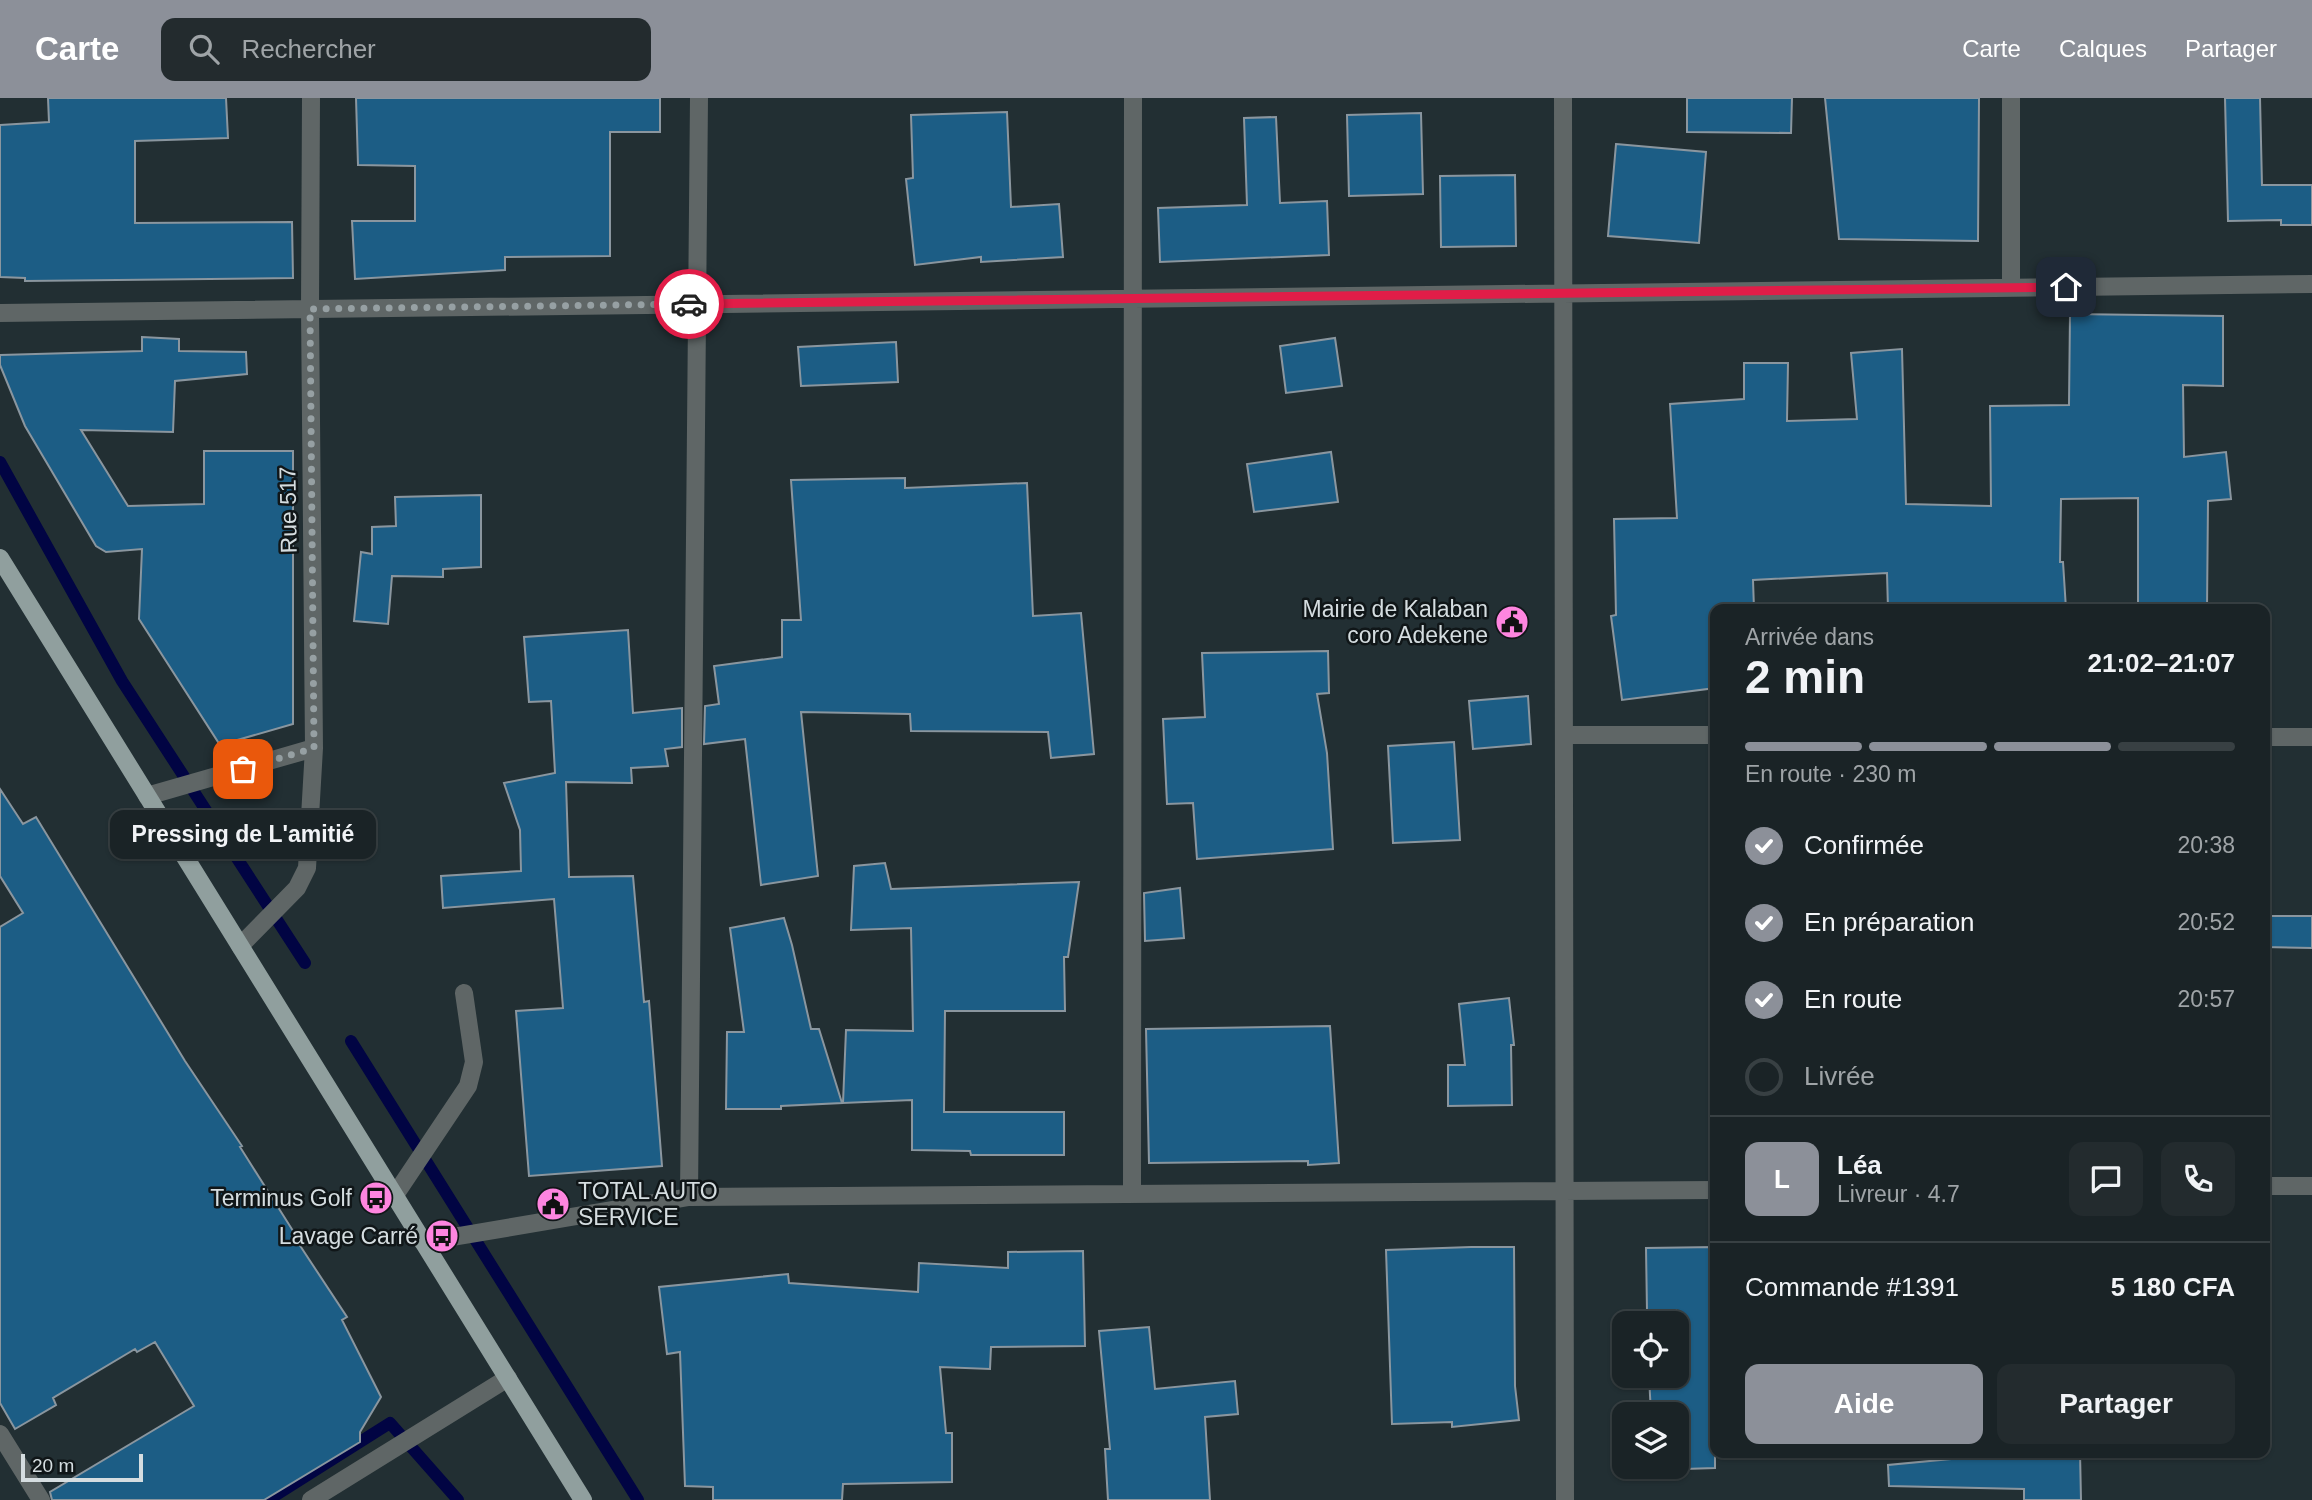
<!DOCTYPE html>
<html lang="fr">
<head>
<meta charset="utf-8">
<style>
  :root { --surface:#1a2326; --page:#232b2e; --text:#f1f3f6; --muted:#9fa4a7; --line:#384043; --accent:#8c9099 }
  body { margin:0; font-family:Helvetica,sans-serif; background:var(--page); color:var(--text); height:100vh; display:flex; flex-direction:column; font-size:26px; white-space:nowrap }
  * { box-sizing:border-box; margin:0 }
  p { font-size:23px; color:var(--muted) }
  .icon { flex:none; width:38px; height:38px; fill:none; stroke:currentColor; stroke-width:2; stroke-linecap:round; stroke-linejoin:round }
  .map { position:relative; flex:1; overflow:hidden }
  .details { position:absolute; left:1710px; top:506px; width:560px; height:854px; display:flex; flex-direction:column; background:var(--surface); border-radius:14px; box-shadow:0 2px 5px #0004,0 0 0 2px var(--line) }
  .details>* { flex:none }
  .tools { position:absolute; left:1612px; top:1213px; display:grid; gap:14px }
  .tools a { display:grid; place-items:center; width:77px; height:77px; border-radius:14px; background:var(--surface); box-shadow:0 2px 5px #0004,0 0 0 2px var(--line); font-size:35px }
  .scale { position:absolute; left:21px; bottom:18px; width:122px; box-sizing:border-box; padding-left:7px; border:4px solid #d5dde0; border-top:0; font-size:19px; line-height:24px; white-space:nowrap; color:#d5dde0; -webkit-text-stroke:5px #101618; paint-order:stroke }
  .pin { position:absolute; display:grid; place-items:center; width:60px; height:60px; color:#fff; margin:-30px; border-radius:14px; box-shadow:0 4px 10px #0006 }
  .courier { position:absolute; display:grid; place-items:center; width:70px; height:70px; margin:-35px; border:5px solid #e11d48; border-radius:50%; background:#fff; color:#222; box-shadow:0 2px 9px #0007 }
  .bubble { position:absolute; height:49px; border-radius:14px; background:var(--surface); box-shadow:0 2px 5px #0004,0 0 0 2px var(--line); font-size:23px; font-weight:800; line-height:49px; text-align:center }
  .head em { font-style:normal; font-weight:800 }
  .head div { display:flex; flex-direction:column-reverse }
  .head { display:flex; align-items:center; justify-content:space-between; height:119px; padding:0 35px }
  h1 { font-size:46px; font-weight:800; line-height:52px }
  .bar { display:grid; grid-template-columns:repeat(4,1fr); gap:10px 7px; align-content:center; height:84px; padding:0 35px }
  .bar i { height:9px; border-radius:5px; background:var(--line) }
  .bar .current { background:var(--accent) }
  .bar p { grid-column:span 4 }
  .line { display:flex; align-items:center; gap:18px; padding:0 35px; border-top:2px solid var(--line) }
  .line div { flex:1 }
  .round { display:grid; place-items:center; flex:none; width:74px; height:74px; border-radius:14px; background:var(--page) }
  ol { padding:0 35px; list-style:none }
  li { display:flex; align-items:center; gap:21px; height:77px }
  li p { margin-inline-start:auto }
  li .icon { padding:7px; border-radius:50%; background:var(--accent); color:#fff; stroke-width:4 }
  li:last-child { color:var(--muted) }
  li i { width:38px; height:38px; border:4px solid var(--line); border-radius:50% }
  .cta { display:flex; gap:14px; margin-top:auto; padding:14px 35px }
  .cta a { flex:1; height:80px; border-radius:14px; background:var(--accent); color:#fff; font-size:28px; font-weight:800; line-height:80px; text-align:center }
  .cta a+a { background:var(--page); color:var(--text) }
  header { display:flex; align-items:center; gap:42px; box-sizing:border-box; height:98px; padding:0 35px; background:var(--accent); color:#fff }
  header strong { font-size:33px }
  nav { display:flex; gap:38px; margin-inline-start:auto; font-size:24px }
  .search { width:490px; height:63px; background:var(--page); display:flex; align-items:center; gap:18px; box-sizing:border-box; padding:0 24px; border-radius:14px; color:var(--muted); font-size:26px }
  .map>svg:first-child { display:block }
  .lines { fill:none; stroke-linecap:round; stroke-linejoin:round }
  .stream { stroke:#010443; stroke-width:12 }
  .building { fill:#1c5d85; stroke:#8a969f; stroke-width:2 }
  .lane { stroke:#5f6666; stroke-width:18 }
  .street { stroke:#5f6666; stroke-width:18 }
  .primary { stroke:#909f9e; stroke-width:18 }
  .done { stroke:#96a0a3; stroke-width:7; stroke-dasharray:0 12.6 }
  .route { stroke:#e11d48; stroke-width:9 }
  .labels { text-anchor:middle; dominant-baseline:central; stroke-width:5; stroke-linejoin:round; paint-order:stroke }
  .street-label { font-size:23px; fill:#d5dde0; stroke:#101618 }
  .poi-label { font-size:23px; fill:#d5dde0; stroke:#101618; text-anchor:end }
</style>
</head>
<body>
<header>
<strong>Carte</strong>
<div class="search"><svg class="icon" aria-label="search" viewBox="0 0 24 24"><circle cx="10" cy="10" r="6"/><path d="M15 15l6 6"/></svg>Rechercher</div>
<nav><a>Carte</a><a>Calques</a><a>Partager</a></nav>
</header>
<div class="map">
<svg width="2312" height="1402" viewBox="0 0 2312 1402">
  <rect width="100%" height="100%" fill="#222f33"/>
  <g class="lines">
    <path class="stream" d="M 0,364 L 122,583 L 305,865
      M 351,943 L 638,1402
      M 268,1402 L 390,1325 L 458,1402"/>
  </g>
  <path class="building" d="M 48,0 L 226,0 L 228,40 L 135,43 L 135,125 L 292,124 L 293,180 L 25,183 L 25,180 L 0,179 L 0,27 L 49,24 Z
    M 356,0 L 660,0 L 660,34 L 610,34 L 610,158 L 505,159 L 505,172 L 355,181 L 352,123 L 415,123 L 415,68 L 358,67 Z
    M 1687,0 L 1792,0 L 1791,35 L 1687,34 Z
    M 1825,0 L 1979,0 L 1978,143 L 1839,141 Z
    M 2225,0 L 2260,0 L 2262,87 L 2312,87 L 2312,127 L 2281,127 L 2281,122 L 2228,123 Z
    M 1007,14 L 1011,109 L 1059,106 L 1063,159 L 981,164 L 981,159 L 915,167 L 906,81 L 913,80 L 911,17 Z
    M 1421,15 L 1423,96 L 1349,98 L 1347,17 Z
    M 1276,19 L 1280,105 L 1327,103 L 1329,157 L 1160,164 L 1158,110 L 1247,107 L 1244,20 Z
    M 1616,46 L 1706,54 L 1699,145 L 1608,138 Z
    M 1515,77 L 1516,148 L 1441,149 L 1440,78 Z
    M 2070,216 L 2223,218 L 2223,288 L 2183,287 L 2184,359 L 2226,354 L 2231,401 L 2208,403 L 2207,511 L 2138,511 L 2138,400 L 2061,401 L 2060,464 L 2063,464 L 2066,511 L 1888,511 L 1887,475 L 1753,482 L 1754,511 L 1715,511 L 1715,590 L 1622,602 L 1611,518 L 1616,517 L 1614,421 L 1677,420 L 1670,306 L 1744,301 L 1744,265 L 1788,265 L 1787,323 L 1857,321 L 1851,255 L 1902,251 L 1906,406 L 1991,408 L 1990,308 L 2069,307 Z
    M 142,239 L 179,241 L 179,253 L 246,254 L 247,276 L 175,283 L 173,334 L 81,332 L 128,408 L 204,406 L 204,353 L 293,353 L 293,626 L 220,647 L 139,521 L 142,451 L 106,454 L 96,448 L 25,328 L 0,267 L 0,257 L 142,253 Z
    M 1335,240 L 1342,288 L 1286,295 L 1280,248 Z
    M 896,244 L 898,284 L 801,288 L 798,249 Z
    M 1331,354 L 1338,404 L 1254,414 L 1247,366 Z
    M 905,380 L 905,390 L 1027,385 L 1033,518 L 1081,515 L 1094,656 L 1051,660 L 1048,634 L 911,633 L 910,616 L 801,614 L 818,778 L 761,787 L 745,641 L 704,646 L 705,608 L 719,606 L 714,568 L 782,559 L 782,522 L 801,522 L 791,382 Z
    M 481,397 L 481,469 L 443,471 L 443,479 L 392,478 L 388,526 L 354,523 L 361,454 L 372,456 L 372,429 L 396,428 L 395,399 Z
    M 628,532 L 633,615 L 682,610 L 682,649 L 665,651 L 668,668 L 631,670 L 632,685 L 566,684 L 569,779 L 633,778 L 644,904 L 649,903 L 662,1068 L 529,1078 L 516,913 L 563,910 L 554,801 L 443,810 L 441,778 L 521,773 L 520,732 L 504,685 L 555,675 L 551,603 L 529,604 L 524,539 Z
    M 1328,553 L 1329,595 L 1317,596 L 1327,655 L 1333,751 L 1197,761 L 1193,705 L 1167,706 L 1163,621 L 1205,619 L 1202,555 Z
    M 1528,598 L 1531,646 L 1473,651 L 1469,603 Z
    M 1454,644 L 1460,742 L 1393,745 L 1388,648 Z
    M 0,691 L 23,726 L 36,719 L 185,963 L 242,1048 L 240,1049 L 295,1136 L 293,1137 L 347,1219 L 342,1222 L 381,1299 L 360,1334 L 360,1344 L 264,1402 L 52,1402 L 50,1394 L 194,1308 L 155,1244 L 137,1254 L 135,1251 L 53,1300 L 56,1307 L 15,1331 L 0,1305 L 0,829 L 23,815 L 0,778 Z
    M 885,765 L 891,791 L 1079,784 L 1068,859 L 1064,859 L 1065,913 L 945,913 L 944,1014 L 1064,1014 L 1064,1057 L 971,1057 L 970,1053 L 912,1052 L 912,1002 L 843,1005 L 846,932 L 913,933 L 911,830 L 851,832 L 854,768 Z
    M 1180,790 L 1184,840 L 1145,843 L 1144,795 Z
    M 2264,818 L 2312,818 L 2312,850 L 2264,849 Z
    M 784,820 L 792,847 L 811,931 L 819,931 L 842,1005 L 781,1008 L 781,1011 L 726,1011 L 727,934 L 744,934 L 730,830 Z
    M 1509,900 L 1514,947 L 1511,947 L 1512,1007 L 1448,1008 L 1448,967 L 1465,967 L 1459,906 Z
    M 1330,928 L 1339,1065 L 1308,1067 L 1308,1063 L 1149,1065 L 1146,931 Z
    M 1471,1149 L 1514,1149 L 1515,1288 L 1519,1322 L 1452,1329 L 1452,1324 L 1392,1326 L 1386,1152 Z
    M 1715,1149 L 1715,1370 L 1653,1372 L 1653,1368 L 1676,1368 L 1676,1316 L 1651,1316 L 1649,1278 L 1676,1278 L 1676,1212 L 1647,1213 L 1646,1150 Z
    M 1083,1153 L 1085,1248 L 991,1249 L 990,1271 L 940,1269 L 946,1335 L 952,1335 L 952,1384 L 843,1386 L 842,1402 L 713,1402 L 713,1389 L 685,1388 L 680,1254 L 667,1256 L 659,1189 L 788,1176 L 789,1185 L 918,1194 L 919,1165 L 1008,1170 L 1008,1154 Z
    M 1149,1229 L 1155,1291 L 1235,1283 L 1238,1316 L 1205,1319 L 1210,1402 L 1108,1402 L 1105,1351 L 1110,1351 L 1099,1233 Z
    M 1961,1354 L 2080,1354 L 2081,1402 L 2024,1402 L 2024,1391 L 1889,1388 L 1888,1367 L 1961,1360 Z"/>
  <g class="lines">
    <path class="lane" d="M 395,1097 L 468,988 L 474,964 L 464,895"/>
    <path class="street" d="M 1563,0 L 1565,1402
      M 2011,0 L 2011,190
      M 0,215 L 2312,186
      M 1564,637 L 1715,637
      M 2264,639 L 2312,639
      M 147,698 L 314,650 L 310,211 L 311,0
      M 240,848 L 297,790 L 307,770 L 314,650
      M 2264,1088 L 2312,1088
      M 1132,1096 L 1133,0
      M 689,1099 L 699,0
      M 423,1144 L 689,1099 L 1715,1092
      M 0,1336 L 41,1402
      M 311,1402 L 508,1280"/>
    <path class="primary" d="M 0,460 L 583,1402"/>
  </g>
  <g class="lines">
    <path class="done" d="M 243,671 L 314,650 L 310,211 L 689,206"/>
    <path class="route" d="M 689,206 L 2066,189"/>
  </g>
  <defs>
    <symbol id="civic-disc" viewBox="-11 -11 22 22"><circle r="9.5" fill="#fe85df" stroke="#101618"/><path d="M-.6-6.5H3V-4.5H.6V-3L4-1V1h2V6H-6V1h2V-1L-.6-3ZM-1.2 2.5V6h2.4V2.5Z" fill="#111"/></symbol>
    <symbol id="bus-disc" viewBox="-11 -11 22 22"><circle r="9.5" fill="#fe85df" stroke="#101618"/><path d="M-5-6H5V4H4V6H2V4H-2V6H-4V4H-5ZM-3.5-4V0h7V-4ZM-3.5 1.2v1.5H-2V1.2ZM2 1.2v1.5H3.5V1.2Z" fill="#111"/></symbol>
  </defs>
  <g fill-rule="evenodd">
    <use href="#civic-disc" x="1493" y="505" width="38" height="38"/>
    <use href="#bus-disc" x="357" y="1081" width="38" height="38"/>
    <use href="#civic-disc" x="534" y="1087" width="38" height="38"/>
    <use href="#bus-disc" x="423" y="1119" width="38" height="38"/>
  </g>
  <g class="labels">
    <g class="street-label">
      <text transform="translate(288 412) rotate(-91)">Rue 517</text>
    </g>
    <g class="poi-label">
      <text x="1488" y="511">Mairie de Kalaban<tspan x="1488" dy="26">coro Adekene</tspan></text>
      <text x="578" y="1093" text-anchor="start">TOTAL AUTO<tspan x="578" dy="26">SERVICE</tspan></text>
      <text x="352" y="1100">Terminus Golf</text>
      <text x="418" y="1138">Lavage Carré</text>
    </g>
  </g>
</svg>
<div class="tools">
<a><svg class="icon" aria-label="locate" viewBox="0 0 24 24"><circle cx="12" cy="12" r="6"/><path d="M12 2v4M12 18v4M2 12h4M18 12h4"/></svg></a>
<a><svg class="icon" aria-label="layers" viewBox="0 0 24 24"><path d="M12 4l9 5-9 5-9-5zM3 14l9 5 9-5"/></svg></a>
</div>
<div class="scale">20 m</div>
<div class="pin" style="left:243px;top:671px;background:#ea580c"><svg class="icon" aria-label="bag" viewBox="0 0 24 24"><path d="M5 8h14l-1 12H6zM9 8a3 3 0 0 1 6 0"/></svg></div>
<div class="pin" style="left:2066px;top:189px;background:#1f2937"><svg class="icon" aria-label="home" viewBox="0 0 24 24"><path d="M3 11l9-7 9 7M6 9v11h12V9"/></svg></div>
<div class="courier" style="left:689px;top:206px"><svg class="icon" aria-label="car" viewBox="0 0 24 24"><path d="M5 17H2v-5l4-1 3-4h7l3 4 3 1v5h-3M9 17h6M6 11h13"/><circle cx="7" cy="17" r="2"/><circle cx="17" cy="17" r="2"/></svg></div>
<div class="bubble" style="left:110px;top:712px;width:266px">Pressing de L'amitié</div>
<section class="details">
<div class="head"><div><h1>2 min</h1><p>Arrivée dans</p></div><em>21:02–21:07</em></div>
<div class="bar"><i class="current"></i><i class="current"></i><i class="current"></i><i></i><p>En route · 230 m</p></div>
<ol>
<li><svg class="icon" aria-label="check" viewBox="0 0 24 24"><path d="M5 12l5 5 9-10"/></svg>Confirmée<p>20:38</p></li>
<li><svg class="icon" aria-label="check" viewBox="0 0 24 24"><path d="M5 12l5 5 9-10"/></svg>En préparation<p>20:52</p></li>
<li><svg class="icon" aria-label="check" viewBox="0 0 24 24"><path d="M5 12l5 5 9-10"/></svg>En route<p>20:57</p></li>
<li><i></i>Livrée</li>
</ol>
<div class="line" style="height:126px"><b class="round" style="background:var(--accent);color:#fff">L</b><div><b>Léa</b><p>Livreur · 4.7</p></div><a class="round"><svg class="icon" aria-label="chat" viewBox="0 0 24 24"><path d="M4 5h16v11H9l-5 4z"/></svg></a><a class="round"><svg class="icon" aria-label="phone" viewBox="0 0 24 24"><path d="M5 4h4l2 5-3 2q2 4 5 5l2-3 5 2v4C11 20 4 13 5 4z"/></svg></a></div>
<div class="line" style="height:91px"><div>Commande #1391</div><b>5 180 CFA</b></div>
<div class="cta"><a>Aide</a><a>Partager</a></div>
</section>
</div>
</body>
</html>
